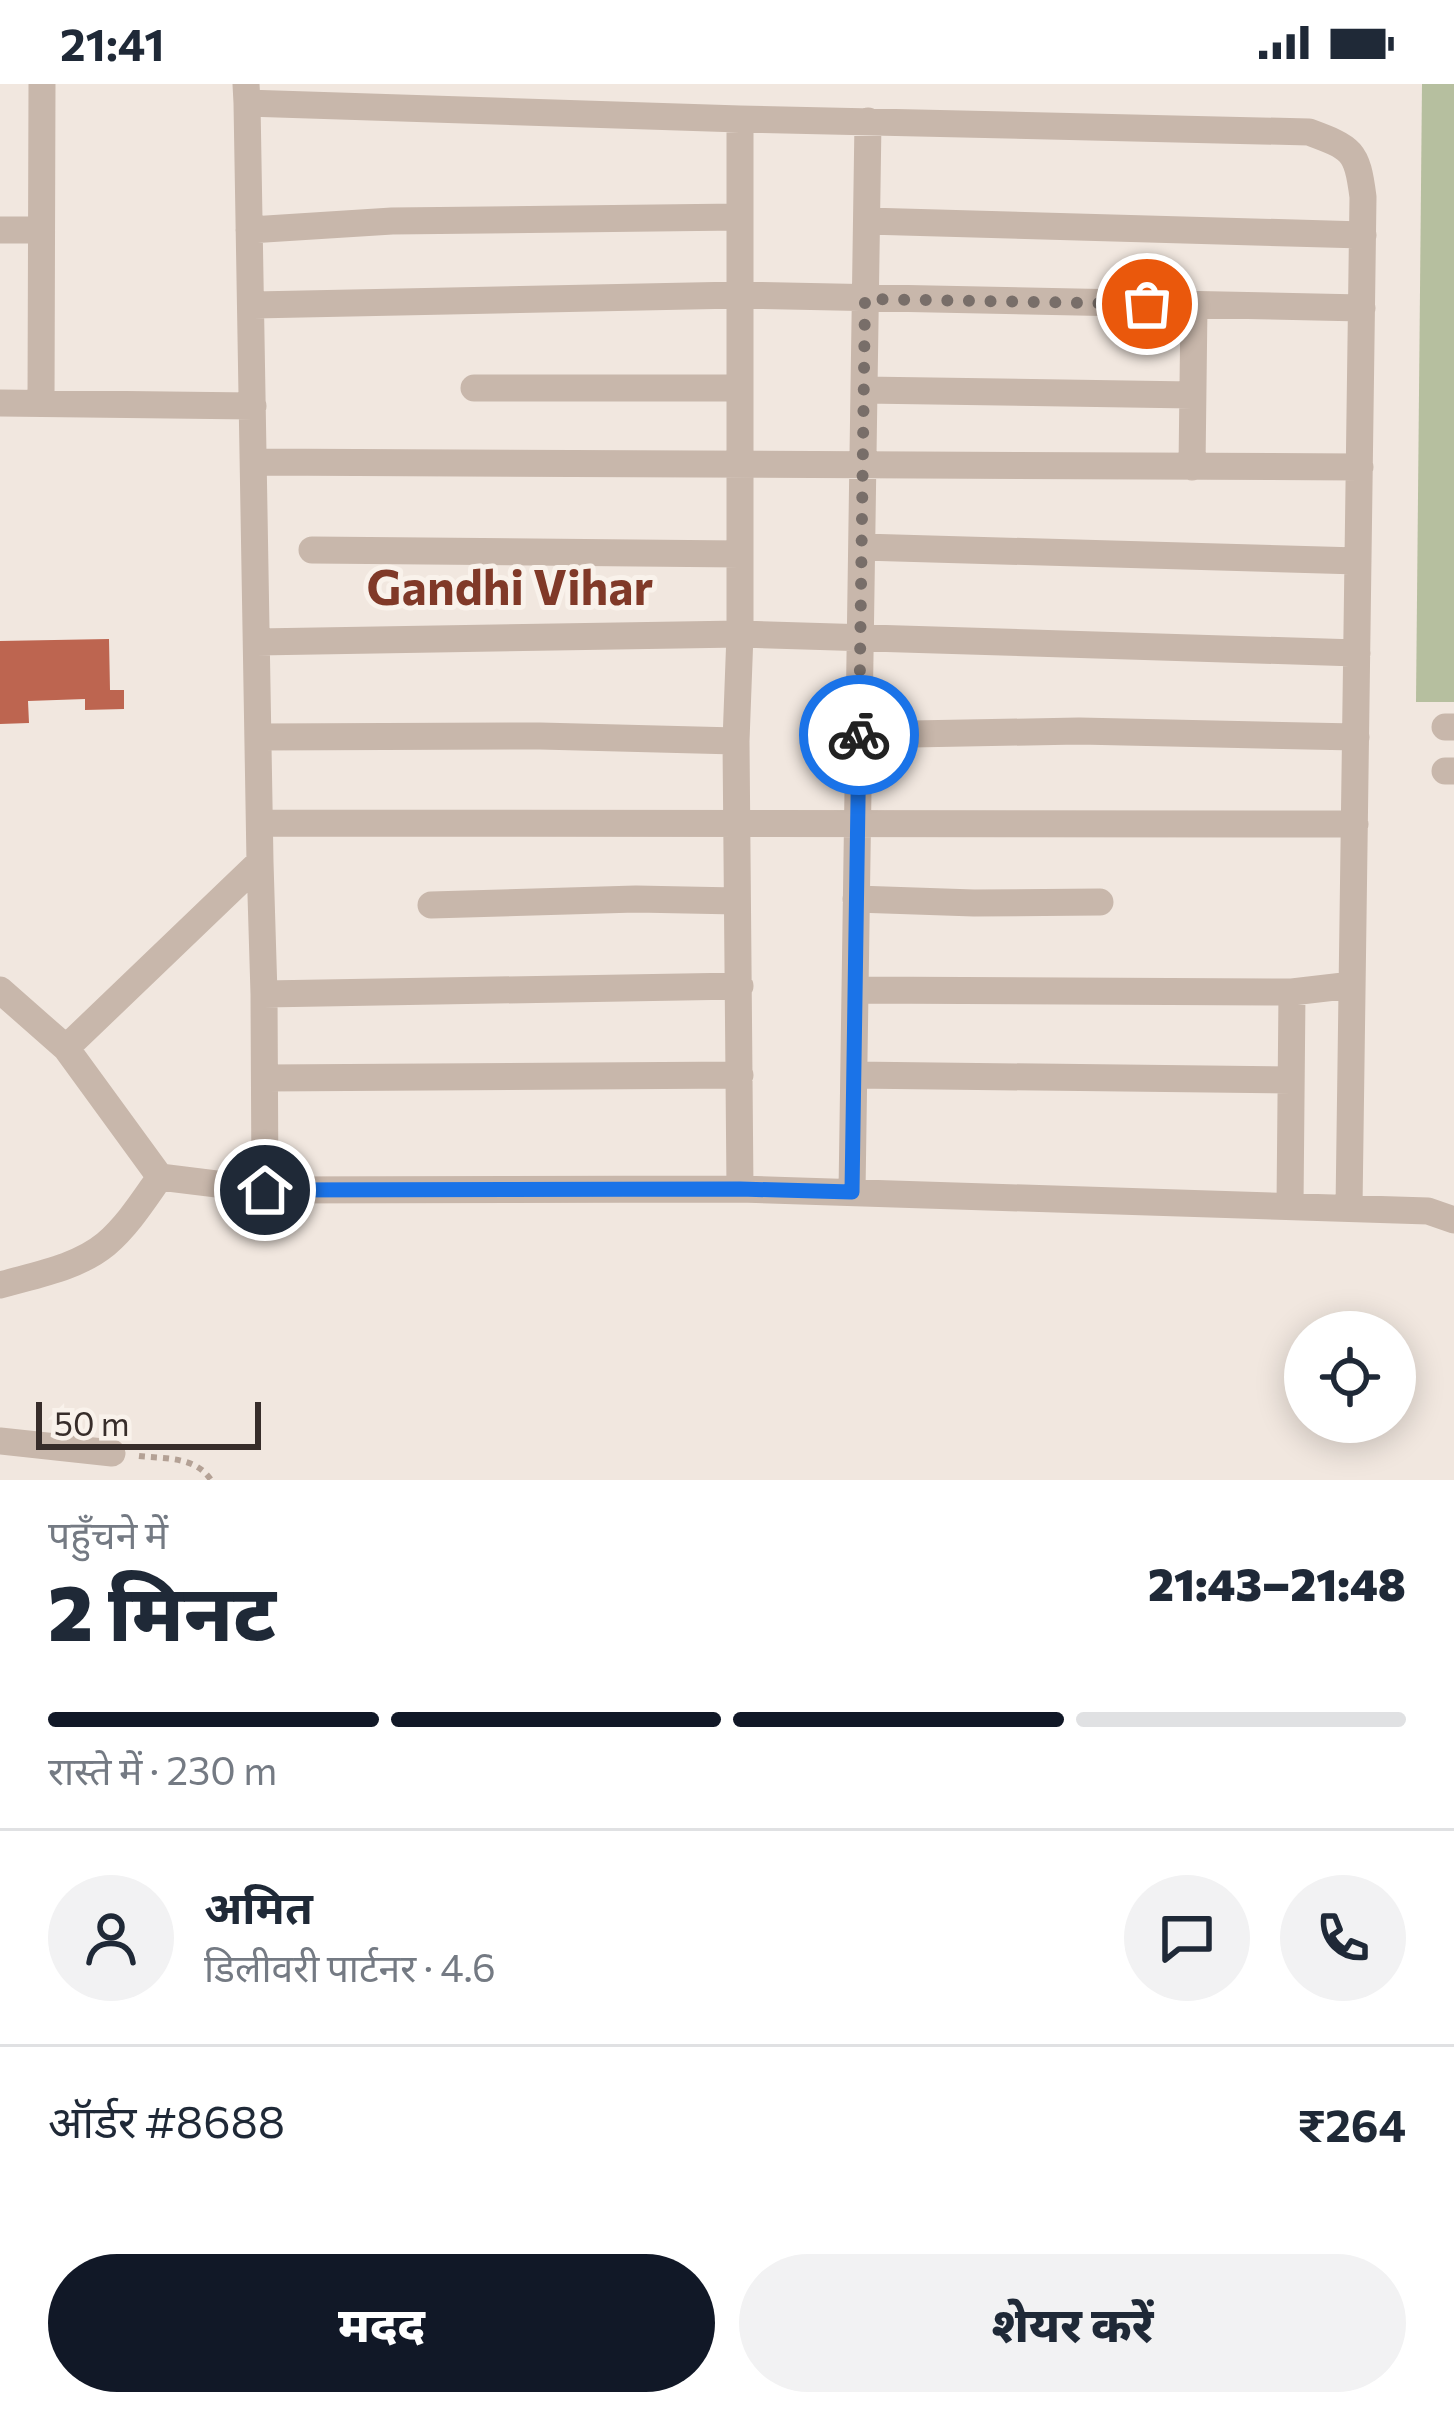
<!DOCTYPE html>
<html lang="hi">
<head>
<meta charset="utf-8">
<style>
  :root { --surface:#fff; --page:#f2f2f3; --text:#1f2937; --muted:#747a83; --line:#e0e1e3; --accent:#111827 }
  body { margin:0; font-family:Commissioner,"Noto Sans Devanagari",sans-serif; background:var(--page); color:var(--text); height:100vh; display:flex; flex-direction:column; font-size:45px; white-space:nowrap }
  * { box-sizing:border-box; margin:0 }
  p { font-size:39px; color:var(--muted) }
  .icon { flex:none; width:66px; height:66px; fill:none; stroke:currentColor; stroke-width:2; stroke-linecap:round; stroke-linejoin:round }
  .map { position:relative; height:1396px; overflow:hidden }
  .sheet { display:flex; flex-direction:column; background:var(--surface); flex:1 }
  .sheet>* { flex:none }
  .buttons { position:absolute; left:1284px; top:1227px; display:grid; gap:24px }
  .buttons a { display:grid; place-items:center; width:132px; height:132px; border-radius:50%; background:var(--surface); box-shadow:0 6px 30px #0003; font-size:60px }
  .scale { position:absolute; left:36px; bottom:30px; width:225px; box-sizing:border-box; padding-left:12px; border:6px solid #372d2a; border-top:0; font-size:33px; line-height:42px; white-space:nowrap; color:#372d2a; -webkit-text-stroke:9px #f9f2eb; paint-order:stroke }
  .pin { position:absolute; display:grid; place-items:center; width:102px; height:102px; color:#fff; margin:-51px; border:6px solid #fff; border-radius:50%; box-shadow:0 3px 12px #0007 }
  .courier { position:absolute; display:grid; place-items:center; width:120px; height:120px; margin:-60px; border:9px solid #1a73e8; border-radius:50%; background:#fff; color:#222; box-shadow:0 3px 15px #0007 }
  .summary em { font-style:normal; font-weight:800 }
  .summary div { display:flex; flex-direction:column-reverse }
  .summary { display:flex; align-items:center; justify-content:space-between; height:204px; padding:0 48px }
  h1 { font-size:78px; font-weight:800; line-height:90px }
  .bar { display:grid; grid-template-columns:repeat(4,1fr); gap:18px 12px; align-content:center; height:144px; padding:0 48px }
  .bar i { height:15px; border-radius:9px; background:var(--line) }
  .bar .on { background:var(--accent) }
  .bar p { grid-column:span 4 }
  .line { display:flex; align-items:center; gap:30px; padding:0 48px; border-top:3px solid var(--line) }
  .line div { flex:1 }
  .round { display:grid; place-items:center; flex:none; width:126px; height:126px; border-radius:63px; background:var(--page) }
  .button { display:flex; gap:24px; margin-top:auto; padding:24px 48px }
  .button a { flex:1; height:138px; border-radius:72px; background:var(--accent); color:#fff; font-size:48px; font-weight:800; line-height:138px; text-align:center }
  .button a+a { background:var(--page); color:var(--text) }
  .status { display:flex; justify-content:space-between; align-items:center; height:84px; padding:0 60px; background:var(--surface); direction:ltr }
  .status svg { height:33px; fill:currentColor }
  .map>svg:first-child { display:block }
  .green { fill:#b6bf9f }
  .building { fill:#bd6550 }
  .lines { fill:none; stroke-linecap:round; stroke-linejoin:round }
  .path { stroke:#b4a195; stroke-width:6; stroke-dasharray:6 6; stroke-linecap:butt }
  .street { stroke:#c8b7ab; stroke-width:27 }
  .done { stroke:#786e69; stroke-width:12; stroke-dasharray:0 21.6 }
  .route { stroke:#1a73e8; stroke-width:15 }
  .labels { text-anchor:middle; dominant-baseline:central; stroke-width:10; stroke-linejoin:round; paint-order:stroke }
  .quarter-label { font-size:48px; font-weight:bold; fill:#803928; stroke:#f9f2eb }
</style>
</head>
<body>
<div class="status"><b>21:41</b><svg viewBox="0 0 49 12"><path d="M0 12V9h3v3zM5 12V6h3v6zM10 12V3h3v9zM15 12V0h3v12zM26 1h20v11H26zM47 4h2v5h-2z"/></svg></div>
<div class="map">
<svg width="1454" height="1396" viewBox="0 0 1454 1396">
  <rect width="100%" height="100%" fill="#f1e7df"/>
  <path class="green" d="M 1422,0 L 1454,0 L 1454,618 L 1416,618 Z"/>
  <path class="building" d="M 109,555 L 110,606 L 124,606 L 124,625 L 85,626 L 85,615 L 28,617 L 29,639 L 0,640 L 0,557 Z"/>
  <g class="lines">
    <path class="path" d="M 139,1372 C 165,1375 195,1372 211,1396"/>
    <path class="street" d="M 246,0 L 247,19 L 740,35 L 1309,48 C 1352,64 1357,66 1363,113 L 1349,1124
      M 247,19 L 260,778 L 264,910 L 265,1106
      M 740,35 L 740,550 L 736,657 L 740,1105
      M 867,137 L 1363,151
      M 0,146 L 39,146
      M 249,146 L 392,137 L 739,133
      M 251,221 L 739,211 L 1362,224
      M 474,304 L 739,304
      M 864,306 L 1192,311
      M 0,319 L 253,322
      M 41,319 L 42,0
      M 254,378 L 1360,383
      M 1192,383 L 1194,221
      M 862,463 L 1358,477
      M 312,466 L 740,470
      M 257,558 L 740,550 L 1357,569
      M 1445,643 L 1454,643
      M 859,651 L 1079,647 L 1356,653
      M 259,653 L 540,652 L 736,657
      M 1445,687 L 1454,687
      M 261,739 C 625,738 990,741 1355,740
      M 856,815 L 974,819 L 1100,818
      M 431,821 L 636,815 L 737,817
      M 0,906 L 66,964 L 160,1093 C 143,1117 128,1141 106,1160 C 77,1184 35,1191 0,1201
      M 855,906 L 1292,908 L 1352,901
      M 264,910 L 740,902
      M 66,964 L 260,778
      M 854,991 L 1291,996
      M 266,994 L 740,991
      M 160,1093 L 265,1106 L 740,1105 L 1428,1127 L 1454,1136
      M 852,1108 L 868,37
      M 1290,1122 L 1292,908
      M 0,1357 L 112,1369"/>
  </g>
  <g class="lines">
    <path class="done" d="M 859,651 L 865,215 L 1147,220"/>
    <path class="route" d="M 265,1106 L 740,1105 L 852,1108 L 859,651"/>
  </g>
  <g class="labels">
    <g class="quarter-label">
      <text x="510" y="501">Gandhi Vihar</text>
    </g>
  </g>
</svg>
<div class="buttons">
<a><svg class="icon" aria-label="locate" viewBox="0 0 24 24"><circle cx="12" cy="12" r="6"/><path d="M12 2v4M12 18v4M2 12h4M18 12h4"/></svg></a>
</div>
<div class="scale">50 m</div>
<div class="pin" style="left:1147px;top:220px;background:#ea580c"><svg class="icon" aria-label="bag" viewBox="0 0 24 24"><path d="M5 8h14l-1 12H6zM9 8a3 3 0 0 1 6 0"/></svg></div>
<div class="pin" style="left:265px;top:1106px;background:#1f2937"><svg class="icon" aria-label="home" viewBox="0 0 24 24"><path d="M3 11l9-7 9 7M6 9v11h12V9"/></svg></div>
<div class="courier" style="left:859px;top:651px"><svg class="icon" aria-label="bike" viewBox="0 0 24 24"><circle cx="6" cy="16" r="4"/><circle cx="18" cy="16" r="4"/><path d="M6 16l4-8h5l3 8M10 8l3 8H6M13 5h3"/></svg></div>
</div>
<section class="sheet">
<div class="summary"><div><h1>2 मिनट</h1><p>पहुँचने में</p></div><em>21:43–21:48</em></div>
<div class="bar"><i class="on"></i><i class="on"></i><i class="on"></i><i></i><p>रास्ते में · 230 m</p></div>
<div class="line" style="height:216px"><a class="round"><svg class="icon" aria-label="person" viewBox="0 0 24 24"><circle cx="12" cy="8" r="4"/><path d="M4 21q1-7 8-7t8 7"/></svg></a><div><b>अमित</b><p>डिलीवरी पार्टनर · 4.6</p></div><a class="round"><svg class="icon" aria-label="chat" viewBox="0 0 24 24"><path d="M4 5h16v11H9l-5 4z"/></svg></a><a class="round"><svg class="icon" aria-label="phone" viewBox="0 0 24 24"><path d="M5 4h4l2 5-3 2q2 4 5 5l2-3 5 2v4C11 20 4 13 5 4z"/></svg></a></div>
<div class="line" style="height:156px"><div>ऑर्डर #8688</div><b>₹264</b></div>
<div class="button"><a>मदद</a><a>शेयर करें</a></div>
</section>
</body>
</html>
